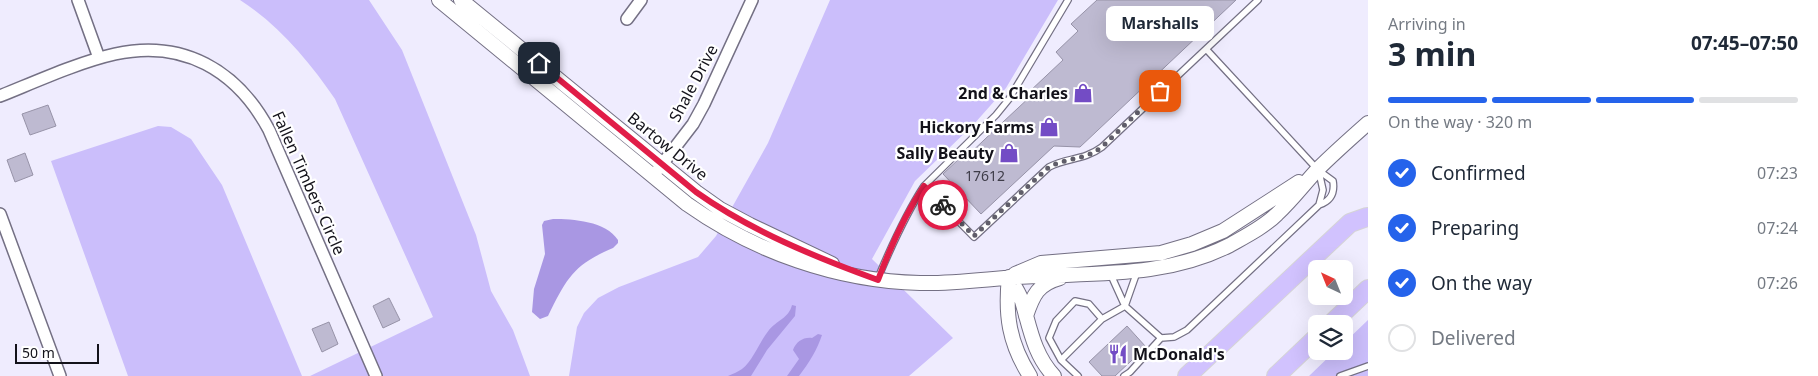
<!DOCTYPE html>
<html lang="en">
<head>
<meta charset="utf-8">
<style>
  :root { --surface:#fff; --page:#f6f6f7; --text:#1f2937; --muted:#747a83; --line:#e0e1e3; --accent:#2563eb }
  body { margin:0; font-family:"Noto Sans",sans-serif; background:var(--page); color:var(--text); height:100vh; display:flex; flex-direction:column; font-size:19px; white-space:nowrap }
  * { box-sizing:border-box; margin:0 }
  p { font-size:16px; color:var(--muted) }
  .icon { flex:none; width:28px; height:28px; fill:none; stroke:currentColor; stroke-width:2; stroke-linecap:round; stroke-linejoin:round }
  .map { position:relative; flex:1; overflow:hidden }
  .details { display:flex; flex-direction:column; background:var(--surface); width:450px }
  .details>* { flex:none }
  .needle { width:32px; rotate:317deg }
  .buttons { position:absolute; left:1308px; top:260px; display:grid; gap:10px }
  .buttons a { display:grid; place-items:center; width:45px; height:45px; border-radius:8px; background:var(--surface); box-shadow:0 5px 20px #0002; font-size:25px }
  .scale { position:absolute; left:15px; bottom:12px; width:84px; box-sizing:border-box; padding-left:5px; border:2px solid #13121a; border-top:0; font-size:14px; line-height:18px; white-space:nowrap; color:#13121a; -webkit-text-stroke:4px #fff; paint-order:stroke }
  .pin { position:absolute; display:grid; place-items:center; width:42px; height:42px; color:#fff; margin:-21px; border-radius:10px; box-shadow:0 2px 8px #0006 }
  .courier { position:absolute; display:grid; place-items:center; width:50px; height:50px; margin:-25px; border:4px solid #e11d48; border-radius:50%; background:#fff; color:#222; box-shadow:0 1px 6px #0007 }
  .bubble { position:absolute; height:35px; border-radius:8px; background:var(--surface); box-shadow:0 5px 20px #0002; font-size:16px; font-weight:700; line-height:35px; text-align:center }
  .overview em { font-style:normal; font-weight:700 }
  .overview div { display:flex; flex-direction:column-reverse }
  .overview { display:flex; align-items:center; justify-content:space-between; height:85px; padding:0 20px }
  h1 { font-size:32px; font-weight:700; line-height:38px }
  .bar { display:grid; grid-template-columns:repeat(4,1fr); gap:8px 5px; align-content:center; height:60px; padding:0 20px }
  .bar i { height:6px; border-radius:4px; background:var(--line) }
  .bar .current { background:var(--accent) }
  .bar p { grid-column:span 4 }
  ol { padding:0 20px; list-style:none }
  li { display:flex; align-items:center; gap:15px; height:55px }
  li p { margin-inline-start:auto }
  li .icon { padding:5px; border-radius:50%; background:var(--accent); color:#fff; stroke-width:4 }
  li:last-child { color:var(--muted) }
  li i { width:28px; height:28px; border:2px solid var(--line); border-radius:50% }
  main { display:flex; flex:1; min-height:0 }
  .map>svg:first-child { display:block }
  .green { fill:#cbbefb }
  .water { fill:#a997e3 }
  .building { fill:#bebad1; stroke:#9793a8 }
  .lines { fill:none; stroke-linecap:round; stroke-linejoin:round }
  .service-casing { stroke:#747084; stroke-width:8 }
  .minor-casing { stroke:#747084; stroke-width:14 }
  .tertiary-casing { stroke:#747084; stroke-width:16 }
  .primary-casing { stroke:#d5d4d6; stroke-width:20 }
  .service { stroke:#fff; stroke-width:5.5 }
  .minor { stroke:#fff; stroke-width:11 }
  .tertiary { stroke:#fff; stroke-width:14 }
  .primary { stroke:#d1c2fe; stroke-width:18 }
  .done { stroke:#605e6a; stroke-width:5; stroke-dasharray:0 9 }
  .route { stroke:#e11d48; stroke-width:6 }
  .labels { text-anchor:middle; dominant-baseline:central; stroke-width:4.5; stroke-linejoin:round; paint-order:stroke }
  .number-label { font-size:14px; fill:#3e3c48 }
  .street-label { font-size:16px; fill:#13121a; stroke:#fff }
  .poi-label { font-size:16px; font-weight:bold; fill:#13121a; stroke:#fff; text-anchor:end }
</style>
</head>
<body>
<main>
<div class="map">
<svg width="1368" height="376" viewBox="0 0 1368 376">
  <rect width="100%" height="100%" fill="#efecfe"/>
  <path class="green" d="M 240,0 L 369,0 L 402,50 L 476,235 L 491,291 L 513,330 L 530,376 L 310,376 L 433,317 L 335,99 C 310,62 278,24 240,0 Z
    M 830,0 L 1058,0 L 1006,88 L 974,124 L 915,181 L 872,259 L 953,338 L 909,376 L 569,376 L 577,327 L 584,313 L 598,298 L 619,287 L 698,257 L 716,236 L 768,143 Z
    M 158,126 L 171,127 L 191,139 L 222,185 L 302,376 L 128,376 L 51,161 Z
    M 1368,320 L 1368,376 L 1309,376 L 1335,351 L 1344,351 L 1344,343 Z"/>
  <path class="water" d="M 553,219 C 573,219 606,221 618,240 L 618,243 L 613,248 C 573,265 567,278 548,316 L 540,319 L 532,312 L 534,289 L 545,254 L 542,225 L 544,221 Z
    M 792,305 L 796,306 L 795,316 L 767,350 L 751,376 L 728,376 C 732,374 738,372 742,369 C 753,361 759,342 769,330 C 776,321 789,318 792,305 Z
    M 818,334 L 822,335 C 817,350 809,363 799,376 L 787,376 L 799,359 L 793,350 C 796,342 803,337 812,338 Z"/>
  <path class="building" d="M 1097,0 L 1236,0 L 1080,147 L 1054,146 L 981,214 L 943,174 L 961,157 L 964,159 L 1003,122 L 1032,95 L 1029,92 L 1063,60 L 1056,52 L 1078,31 L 1071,24 Z
    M 48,105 L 56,126 L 30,135 L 22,114 Z
    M 25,153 L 33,175 L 15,182 L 7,160 Z
    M 389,298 L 400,320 L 383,328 L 373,306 Z
    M 329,322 L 338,344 L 322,352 L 312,329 Z
    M 1127,326 L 1146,347 L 1115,376 L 1102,376 L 1089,362 Z"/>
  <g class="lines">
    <defs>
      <path id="service" d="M 1319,172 L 1323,190 L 1319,205
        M 924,186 L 996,115 L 1009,99 L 1068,0
        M 1110,273 L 1125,306 L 1161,338 L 1174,337 L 1187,330 L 1319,205 C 1331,201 1335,193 1333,181 L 1318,170 L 1206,49
        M 878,278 C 891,247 905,215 924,186 L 974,237 L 1049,167 C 1068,157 1083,161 1102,147 L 1258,0
        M 1061,360 L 1102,319 L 1125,306 L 1137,272
        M 1078,376 L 1061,360 L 1049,338 L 1056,321 L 1075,301 L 1089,304 L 1102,319
        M 1124,376 L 1130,372 L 1161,338
        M 1340,376 L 1368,366"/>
      <path id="minor" d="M 78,0 L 99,58
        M 627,19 L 641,0
        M 0,96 C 35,82 79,62 115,54 C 183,39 237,70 269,130 L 376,376
        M 653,176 L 693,124 L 704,104 L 752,0
        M 0,214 L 60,376"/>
      <path id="tertiary" d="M 439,0 L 687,204 C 755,252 837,281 920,283 C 959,284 999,277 1037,276 C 1103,273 1169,276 1230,245 C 1246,236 1264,227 1277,214 C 1292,200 1304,184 1318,169 C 1334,153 1351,138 1368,123
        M 461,0 L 696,192 L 720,209 L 750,225 L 832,264
        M 1015,274 L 1041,263 L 1161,253 L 1192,244 L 1223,231 L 1299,182
        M 1009,277 C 1014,285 1019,293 1022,301 C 1030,328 1034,355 1054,376
        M 1009,277 C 1005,315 1009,343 1030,376
        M 1026,316 C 1033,295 1038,284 1060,278"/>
      <path id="primary" d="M 1331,324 L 1368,289
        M 1187,376 L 1350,223 L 1367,217
        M 1276,376 L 1316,338"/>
    </defs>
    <use href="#service" class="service-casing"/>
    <use href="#minor" class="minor-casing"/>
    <use href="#tertiary" class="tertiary-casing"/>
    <use href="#primary" class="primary-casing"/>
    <use href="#service" class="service"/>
    <use href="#minor" class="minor"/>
    <use href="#tertiary" class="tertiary"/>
    <use href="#primary" class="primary"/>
  </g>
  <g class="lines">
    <path class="done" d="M 943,205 L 974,236 L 1049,167 C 1068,157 1083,161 1102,147 L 1160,91"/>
    <path class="route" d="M 539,63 L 696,192 C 751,231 815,257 878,280 C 890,248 904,216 924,186 L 943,205"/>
  </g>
  <defs>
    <symbol id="shop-bare" viewBox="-9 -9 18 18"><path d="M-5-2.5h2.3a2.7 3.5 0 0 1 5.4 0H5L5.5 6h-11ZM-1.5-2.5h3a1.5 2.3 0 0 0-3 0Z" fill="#734cc5" stroke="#fff" stroke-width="2.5" paint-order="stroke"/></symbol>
    <symbol id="restaurant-bare" viewBox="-9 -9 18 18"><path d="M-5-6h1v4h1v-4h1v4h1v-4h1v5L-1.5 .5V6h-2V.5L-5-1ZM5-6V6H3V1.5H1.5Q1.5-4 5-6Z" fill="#734cc5" stroke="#fff" stroke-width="2.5" paint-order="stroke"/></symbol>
  </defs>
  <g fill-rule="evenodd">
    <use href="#shop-bare" x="1069" y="79" width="28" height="28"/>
    <use href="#shop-bare" x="1035" y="113" width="28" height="28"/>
    <use href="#shop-bare" x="995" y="139" width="28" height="28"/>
    <use href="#restaurant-bare" x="1104" y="340" width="28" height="28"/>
  </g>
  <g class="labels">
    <g class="number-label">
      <text x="985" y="175">17612</text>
    </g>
    <g class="street-label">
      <text transform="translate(693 83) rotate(-62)">Shale Drive</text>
      <text transform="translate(668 146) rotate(39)">Bartow Drive</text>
      <text transform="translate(309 183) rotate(66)">Fallen Timbers Circle</text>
    </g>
    <g class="poi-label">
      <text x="1068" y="93">2nd &amp; Charles</text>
      <text x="1034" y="127">Hickory Farms</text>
      <text x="994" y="153">Sally Beauty</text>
      <text x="1133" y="354" text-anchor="start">McDonald's</text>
    </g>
  </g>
</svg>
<div class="buttons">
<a><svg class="needle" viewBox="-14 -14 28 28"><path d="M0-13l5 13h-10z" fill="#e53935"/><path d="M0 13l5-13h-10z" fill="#747a83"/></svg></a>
<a><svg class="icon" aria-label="layers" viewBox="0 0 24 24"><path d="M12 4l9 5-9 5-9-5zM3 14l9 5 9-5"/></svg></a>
</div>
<div class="scale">50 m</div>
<div class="pin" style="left:1160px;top:91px;background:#ea580c"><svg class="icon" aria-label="bag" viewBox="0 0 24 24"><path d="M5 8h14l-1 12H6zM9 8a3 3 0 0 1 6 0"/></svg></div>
<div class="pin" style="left:539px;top:63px;background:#1f2937"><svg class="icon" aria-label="home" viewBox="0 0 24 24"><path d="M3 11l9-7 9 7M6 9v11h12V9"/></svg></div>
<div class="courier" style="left:943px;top:205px"><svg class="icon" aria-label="bike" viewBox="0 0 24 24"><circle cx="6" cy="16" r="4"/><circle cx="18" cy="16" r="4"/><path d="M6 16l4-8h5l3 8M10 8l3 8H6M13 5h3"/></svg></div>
<div class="bubble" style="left:1106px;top:6px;width:108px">Marshalls</div>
</div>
<section class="details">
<div class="overview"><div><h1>3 min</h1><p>Arriving in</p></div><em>07:45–07:50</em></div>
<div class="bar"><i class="current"></i><i class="current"></i><i class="current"></i><i></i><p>On the way · 320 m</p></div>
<ol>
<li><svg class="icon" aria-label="check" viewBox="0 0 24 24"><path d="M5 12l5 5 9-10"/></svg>Confirmed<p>07:23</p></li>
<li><svg class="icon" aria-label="check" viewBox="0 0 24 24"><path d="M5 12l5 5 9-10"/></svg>Preparing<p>07:24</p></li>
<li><svg class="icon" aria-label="check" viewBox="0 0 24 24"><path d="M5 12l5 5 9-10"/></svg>On the way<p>07:26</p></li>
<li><i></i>Delivered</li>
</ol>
</section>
</main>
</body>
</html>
